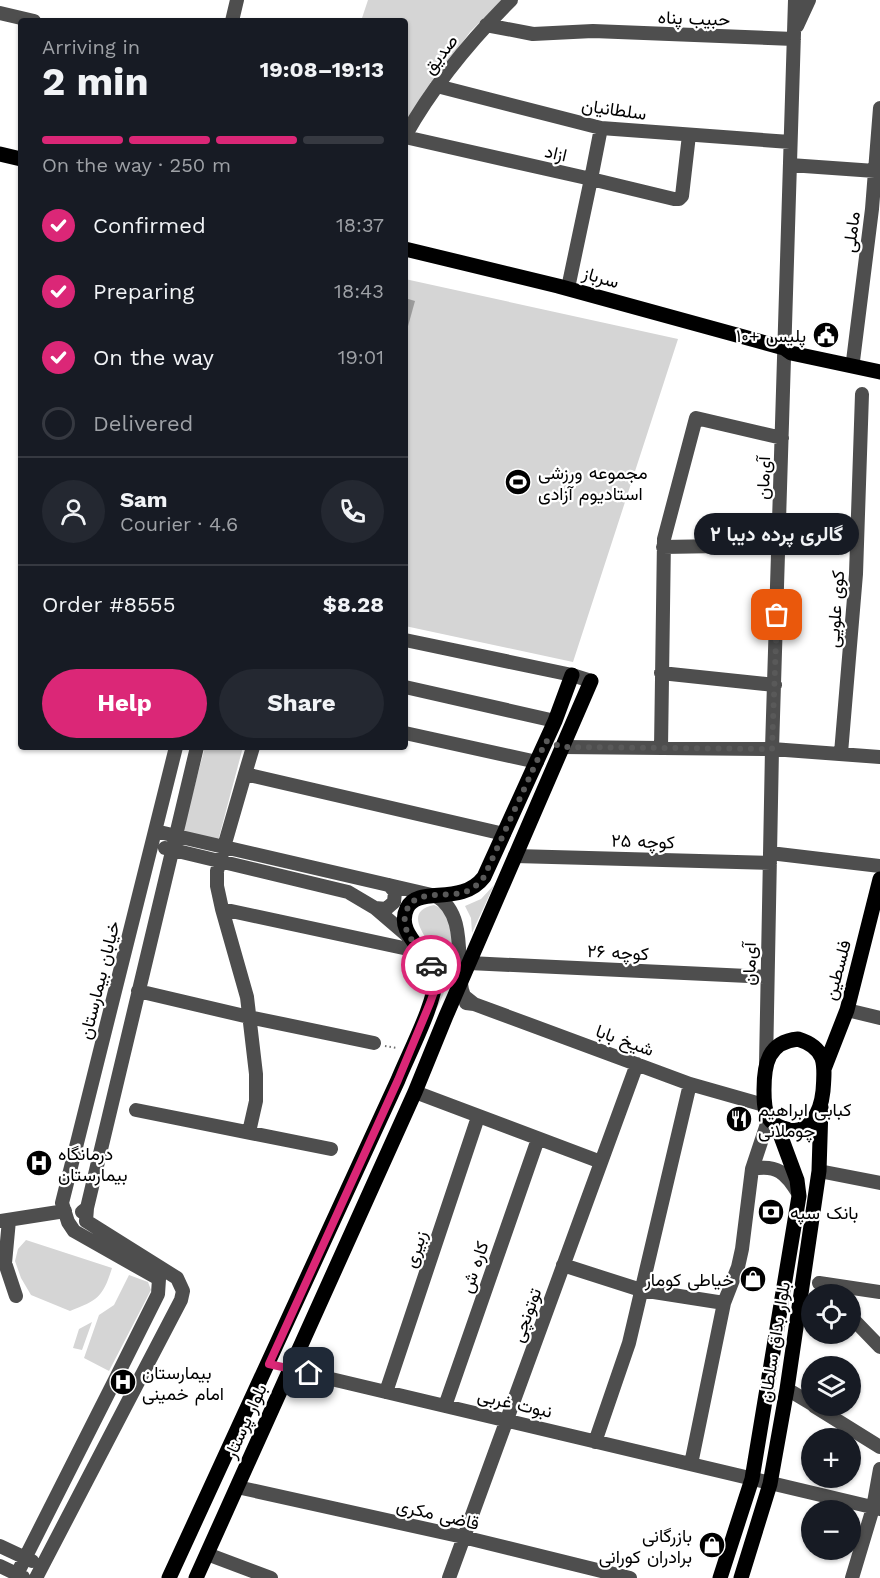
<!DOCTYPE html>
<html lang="en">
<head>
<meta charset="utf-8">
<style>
  :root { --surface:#171b24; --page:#242831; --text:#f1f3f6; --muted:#9ea1a6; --line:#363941; --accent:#db2777 }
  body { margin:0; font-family:"Work Sans",Vazirmatn,sans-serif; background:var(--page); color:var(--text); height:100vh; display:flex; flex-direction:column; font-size:22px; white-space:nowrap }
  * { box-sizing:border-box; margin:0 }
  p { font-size:20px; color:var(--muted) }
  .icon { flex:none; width:33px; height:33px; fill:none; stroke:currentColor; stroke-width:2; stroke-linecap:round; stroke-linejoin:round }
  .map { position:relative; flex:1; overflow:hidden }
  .drawer { position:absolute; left:18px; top:18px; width:390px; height:732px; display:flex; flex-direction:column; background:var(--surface); border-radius:6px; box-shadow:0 2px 4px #0004 }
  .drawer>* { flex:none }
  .controls { position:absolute; left:801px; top:1284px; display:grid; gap:12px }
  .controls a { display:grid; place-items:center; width:60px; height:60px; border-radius:50%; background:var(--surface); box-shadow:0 2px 4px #0004; font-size:30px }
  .pin { position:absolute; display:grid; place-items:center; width:51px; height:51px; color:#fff; margin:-26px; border-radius:12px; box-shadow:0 3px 9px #0006 }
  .courier { position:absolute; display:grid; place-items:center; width:60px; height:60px; margin:-30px; border:4px solid #db2777; border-radius:50%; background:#fff; color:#222; box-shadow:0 2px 8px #0007 }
  .bubble { position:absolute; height:42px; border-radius:21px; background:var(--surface); box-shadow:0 2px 4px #0004; font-size:20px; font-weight:700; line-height:42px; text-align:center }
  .overview em { font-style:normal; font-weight:700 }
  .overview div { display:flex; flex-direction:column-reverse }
  .overview { display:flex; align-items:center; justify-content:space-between; height:102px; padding:0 24px }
  h1 { font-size:39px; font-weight:700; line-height:45px }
  .bar { display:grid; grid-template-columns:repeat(4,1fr); gap:9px 6px; align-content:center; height:72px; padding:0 24px }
  .bar i { height:8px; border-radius:4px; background:var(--line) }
  .bar .on { background:var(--accent) }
  .bar p { grid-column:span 4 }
  .line { display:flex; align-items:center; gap:15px; padding:0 24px; border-top:2px solid var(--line) }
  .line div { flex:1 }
  .round { display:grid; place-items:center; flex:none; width:63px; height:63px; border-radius:32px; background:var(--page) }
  ol { padding:0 24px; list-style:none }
  li { display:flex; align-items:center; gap:18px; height:66px }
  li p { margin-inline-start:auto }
  li .icon { padding:6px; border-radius:50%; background:var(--accent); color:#fff; stroke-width:4 }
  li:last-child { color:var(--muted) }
  li i { width:33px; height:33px; border:3px solid var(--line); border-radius:50% }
  .cta { display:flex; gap:12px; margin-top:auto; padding:12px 24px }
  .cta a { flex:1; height:69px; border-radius:36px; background:var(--accent); color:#fff; font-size:24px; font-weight:700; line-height:69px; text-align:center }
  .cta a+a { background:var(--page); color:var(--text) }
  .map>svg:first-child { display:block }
  .green { fill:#d5d5d5 }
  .water { fill:#9c9c9c }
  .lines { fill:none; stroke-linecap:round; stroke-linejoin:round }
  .path { stroke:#707070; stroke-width:2; stroke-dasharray:1.5 3; stroke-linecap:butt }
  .minor { stroke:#4e4e4e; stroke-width:14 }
  .major { stroke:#000; stroke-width:15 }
  .done { stroke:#595959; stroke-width:6; stroke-dasharray:0 10.8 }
  .route { stroke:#db2777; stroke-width:8 }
  .labels { text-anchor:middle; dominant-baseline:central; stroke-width:4.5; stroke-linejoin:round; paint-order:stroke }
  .street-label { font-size:18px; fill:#000; stroke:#fff }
  .poi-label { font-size:18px; fill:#000; stroke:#fff; text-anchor:start }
</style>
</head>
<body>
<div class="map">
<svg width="880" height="1578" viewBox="0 0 880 1578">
  <rect width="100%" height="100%" fill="#fff"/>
  <path class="green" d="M 368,0 L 502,0 L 470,32 L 405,121 L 405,21 L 361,21 Z
    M 405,279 L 678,339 L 573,662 L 405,626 Z
    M 205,747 L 243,747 L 218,841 L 182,833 Z
    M 494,885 L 472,933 L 471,918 L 465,906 L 481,899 Z
    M 434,905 C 447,910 448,917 451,931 C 456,962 450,982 436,1010 C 440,995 445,980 441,964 C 435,945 397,913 434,905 Z
    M 26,1240 L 112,1268 C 103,1297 98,1300 70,1311 L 31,1295 L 21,1278 L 15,1261 L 18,1249 Z
    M 129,1275 L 148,1282 L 151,1290 L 109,1371 L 84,1358 L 99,1315 L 114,1305 Z
    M 92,1322 L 82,1350 L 73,1348 L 79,1329 Z"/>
  <path class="water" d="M 405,298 L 415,301 L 405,337 Z"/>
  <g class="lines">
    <path class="path" d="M 385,1046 L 397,1048"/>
    <path class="minor" d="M 0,13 L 34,21
      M 232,21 L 237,0
      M 486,25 L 533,34 L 593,31 L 794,39
      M 797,26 L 809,0
      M 437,86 L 601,128 L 790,142
      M 601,128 L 591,179 L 674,199 L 679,199 L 682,196 L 689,135
      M 405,136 C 433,86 471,40 511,0
      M 405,137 L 591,179 L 568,288
      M 790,165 L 875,171
      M 853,361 L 872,209 L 880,108
      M 663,547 L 779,545
      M 405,640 L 572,675 L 591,681
      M 661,673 L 775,685
      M 405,687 L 555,721
      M 405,733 L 537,762
      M 562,747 L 772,749 L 880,757
      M 661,748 L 664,539 L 696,418 L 782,438
      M 841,753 L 856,574 L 862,394
      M 245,774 L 253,747
      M 155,831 L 436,896 C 467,914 456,960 462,990 L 464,996 L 474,1004
      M 165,848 L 348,892 L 375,908 L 410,938
      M 770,853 L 880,866
      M 515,856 L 770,863
      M 375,908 L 386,909 L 394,902 L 395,892 L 389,885
      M 222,909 L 422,952
      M 469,963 L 767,977
      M 138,991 L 249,1017 L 374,1043
      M 466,1003 L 474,1004 L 690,1084 L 764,1105
      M 847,1010 L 880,1018
      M 766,1065 L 772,749 L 795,0
      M 415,1092 L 601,1162
      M 136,1110 L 331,1149
      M 249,1132 L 256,1101 L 256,1074 L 247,997 L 222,909 L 217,886 L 217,871 L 245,774 L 504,834
      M 752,1169 C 777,1164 786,1173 798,1193
      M 819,1171 L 880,1183
      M 87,1208 L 86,1221 L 177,1278 L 183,1291 L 181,1300 L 135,1388 L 115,1380 L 158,1294 L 159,1279 L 74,1231 L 68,1222 L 62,1203 L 176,747
      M 82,1212 L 87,1208 L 197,747
      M 9,1220 L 5,1263 L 16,1296
      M 1,1221 L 65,1211
      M 563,1265 L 641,1290 L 724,1303
      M 819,1283 L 880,1292
      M 850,1316 L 880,1347
      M 289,1369 L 880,1509
      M 787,1389 L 812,1404
      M 386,1392 L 478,1117
      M 445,1406 L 538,1139
      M 814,1406 L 880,1447
      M 595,1442 L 629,1343 L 690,1084
      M 691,1464 L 724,1303 L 738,1267 L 742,1249 L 752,1169 L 769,1118
      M 237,1487 L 463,1537 L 630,1578
      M 0,1546 L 32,1561
      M 207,1554 L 271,1578
      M 0,1566 L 23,1577
      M 17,1574 L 115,1380
      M 36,1578 L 135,1388
      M 449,1578 L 637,1064
      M 852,1578 L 873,1508 L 880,1469"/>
    <path class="major" d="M 0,154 L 21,159
      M 405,249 L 558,286 L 784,348 L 791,353 L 880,372
      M 798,1039 C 827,1048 825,1065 823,1091 C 821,1111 809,1139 783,1128 C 777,1126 771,1122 768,1117 C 764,1109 764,1099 764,1090 C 764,1064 768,1042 798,1039 Z
      M 824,1069 L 847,1010 L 880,879
      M 169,1578 L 398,1080 C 407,1057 438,998 435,977 C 431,952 394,935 407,908 C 418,885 461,907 484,877 L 555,721 L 572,675
      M 196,1578 L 415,1092 L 446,1016 L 591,681
      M 720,1578 L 752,1479 L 799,1196 L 797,1180 L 777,1126
      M 741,1578 L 770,1484 L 787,1389 L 819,1171 L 821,1107"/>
  </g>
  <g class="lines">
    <path class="done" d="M 431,965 C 424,953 412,944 407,931 C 404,925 404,919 406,913 C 411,889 444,897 462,893 C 472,890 478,885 484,877 L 546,741 L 562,747 L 772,749 L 777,615"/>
    <path class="route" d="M 309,1373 L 269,1364 L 398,1080 L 430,1003 L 435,989 L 435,976 L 431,965"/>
  </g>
  <defs>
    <symbol id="civic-disc" viewBox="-11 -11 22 22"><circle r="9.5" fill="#000" stroke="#fff"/><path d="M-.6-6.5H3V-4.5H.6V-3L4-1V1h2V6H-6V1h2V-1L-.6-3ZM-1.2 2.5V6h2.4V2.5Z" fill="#fff"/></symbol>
    <symbol id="stadium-disc" viewBox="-11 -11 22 22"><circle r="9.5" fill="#000" stroke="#fff"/><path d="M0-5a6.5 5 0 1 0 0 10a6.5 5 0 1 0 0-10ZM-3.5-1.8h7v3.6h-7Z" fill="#fff"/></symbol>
    <symbol id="restaurant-disc" viewBox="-11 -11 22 22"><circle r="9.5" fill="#000" stroke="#fff"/><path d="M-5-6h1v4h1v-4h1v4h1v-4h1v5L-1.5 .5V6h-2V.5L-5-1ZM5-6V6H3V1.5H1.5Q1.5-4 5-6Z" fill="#fff"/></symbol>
    <symbol id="hospital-disc" viewBox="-11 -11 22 22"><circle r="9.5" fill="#000" stroke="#fff"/><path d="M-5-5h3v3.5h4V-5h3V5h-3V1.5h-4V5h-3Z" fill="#fff"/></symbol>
    <symbol id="bank-disc" viewBox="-11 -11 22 22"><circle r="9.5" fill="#000" stroke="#fff"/><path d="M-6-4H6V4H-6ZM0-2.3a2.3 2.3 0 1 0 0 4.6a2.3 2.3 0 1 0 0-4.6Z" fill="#fff"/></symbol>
    <symbol id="shop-disc" viewBox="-11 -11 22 22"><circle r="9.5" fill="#000" stroke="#fff"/><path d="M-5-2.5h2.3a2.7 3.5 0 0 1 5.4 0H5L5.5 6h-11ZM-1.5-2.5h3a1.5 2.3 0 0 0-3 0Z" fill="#fff"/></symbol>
  </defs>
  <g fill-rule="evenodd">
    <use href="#civic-disc" x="811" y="320" width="30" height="30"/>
    <use href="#stadium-disc" x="503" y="467" width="30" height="30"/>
    <use href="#restaurant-disc" x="724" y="1104" width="30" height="30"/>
    <use href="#hospital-disc" x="24" y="1148" width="30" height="30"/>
    <use href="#bank-disc" x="756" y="1197" width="30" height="30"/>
    <use href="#shop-disc" x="738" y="1264" width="30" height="30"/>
    <use href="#hospital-disc" x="108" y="1367" width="30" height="30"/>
    <use href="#shop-disc" x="697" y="1530" width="30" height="30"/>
  </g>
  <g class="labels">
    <g class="street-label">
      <text transform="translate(694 18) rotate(2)">حبیب پناه</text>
      <text transform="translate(440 54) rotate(-52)">صدیق</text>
      <text transform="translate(614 109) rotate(8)">سلطانیان</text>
      <text transform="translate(556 153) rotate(13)">ازاد</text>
      <text transform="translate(851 232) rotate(-83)">ماملی</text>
      <text transform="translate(601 277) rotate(16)">سرباز</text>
      <text transform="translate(763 478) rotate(-88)">آی‌مان</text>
      <text transform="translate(835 609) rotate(-86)">کوی علویی</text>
      <text transform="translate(643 841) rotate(2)">کوچه ۲۵</text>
      <text transform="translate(618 952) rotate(3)">کوچه ۲۶</text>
      <text transform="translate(749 964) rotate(-89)">آی‌مان</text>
      <text transform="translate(837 970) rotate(-75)">فلسطین</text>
      <text transform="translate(99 980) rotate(-76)">خیابان بیمارستان</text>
      <text transform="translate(625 1040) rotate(20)">شیخ بابا</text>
      <text transform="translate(415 1249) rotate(-71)">زبیری</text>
      <text transform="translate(474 1267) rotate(-71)">کاره ش</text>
      <text transform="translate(526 1315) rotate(-70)">توتونچی</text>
      <text transform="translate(774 1342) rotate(-81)">بلوار بداق سلطان</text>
      <text transform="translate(515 1403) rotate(13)">نبوت غربی</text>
      <text transform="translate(245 1421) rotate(-66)">بلوار پرستار</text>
      <text transform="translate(438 1514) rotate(13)">قاضی مکری</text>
    </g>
    <g class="poi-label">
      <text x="806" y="335" text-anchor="end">پلیس +۱۰</text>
      <text x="538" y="472">مجموعه ورزشی<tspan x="538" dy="21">استادیوم آزادی</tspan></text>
      <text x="758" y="1109">کبابی ابراهیم<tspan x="758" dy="21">چوملانی</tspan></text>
      <text x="58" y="1153">درمانگاه<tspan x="58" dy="21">بیمارستان</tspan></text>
      <text x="790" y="1212">بانک سپه</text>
      <text x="734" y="1279" text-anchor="end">خیاطی کومار</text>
      <text x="142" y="1372">بیمارستان<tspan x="142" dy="21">امام خمینی</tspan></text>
      <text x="692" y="1535" text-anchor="end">بازرگانی<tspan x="692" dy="21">برادران کورانی</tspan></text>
    </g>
  </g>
</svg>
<div class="controls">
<a><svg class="icon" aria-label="locate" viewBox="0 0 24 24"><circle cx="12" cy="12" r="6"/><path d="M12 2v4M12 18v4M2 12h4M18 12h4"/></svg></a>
<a><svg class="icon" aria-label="layers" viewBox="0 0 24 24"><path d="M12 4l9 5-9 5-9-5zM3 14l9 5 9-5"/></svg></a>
<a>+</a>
<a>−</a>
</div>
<div class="pin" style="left:777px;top:615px;background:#ea580c"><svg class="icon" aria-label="bag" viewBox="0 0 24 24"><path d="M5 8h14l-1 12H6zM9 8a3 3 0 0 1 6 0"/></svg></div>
<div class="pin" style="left:309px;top:1373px;background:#1f2937"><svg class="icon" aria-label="home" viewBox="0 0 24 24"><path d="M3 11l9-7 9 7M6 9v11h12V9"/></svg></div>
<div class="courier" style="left:431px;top:965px"><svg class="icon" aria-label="car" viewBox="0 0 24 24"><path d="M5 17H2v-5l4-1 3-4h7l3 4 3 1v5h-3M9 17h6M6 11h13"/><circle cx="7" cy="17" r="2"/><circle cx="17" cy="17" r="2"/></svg></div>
<div class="bubble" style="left:694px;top:513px;width:165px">گالری پرده دیبا ۲</div>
<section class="drawer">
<div class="overview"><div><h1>2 min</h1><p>Arriving in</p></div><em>19:08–19:13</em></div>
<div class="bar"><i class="on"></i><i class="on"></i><i class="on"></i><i></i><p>On the way · 250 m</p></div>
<ol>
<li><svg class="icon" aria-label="check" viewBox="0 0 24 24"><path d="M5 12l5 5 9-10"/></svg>Confirmed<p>18:37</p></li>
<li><svg class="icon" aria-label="check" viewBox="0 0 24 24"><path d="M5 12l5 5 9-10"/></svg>Preparing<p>18:43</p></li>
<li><svg class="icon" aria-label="check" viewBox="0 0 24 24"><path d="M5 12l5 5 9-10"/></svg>On the way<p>19:01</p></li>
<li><i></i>Delivered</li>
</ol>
<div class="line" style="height:108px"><a class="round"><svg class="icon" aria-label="person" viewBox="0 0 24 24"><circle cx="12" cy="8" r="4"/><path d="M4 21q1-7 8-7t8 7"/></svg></a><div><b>Sam</b><p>Courier · 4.6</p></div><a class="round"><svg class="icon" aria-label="phone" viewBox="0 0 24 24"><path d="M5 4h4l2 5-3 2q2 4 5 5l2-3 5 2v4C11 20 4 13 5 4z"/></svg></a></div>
<div class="line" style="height:78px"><div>Order #8555</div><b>$8.28</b></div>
<div class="cta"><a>Help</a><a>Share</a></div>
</section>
</div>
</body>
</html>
